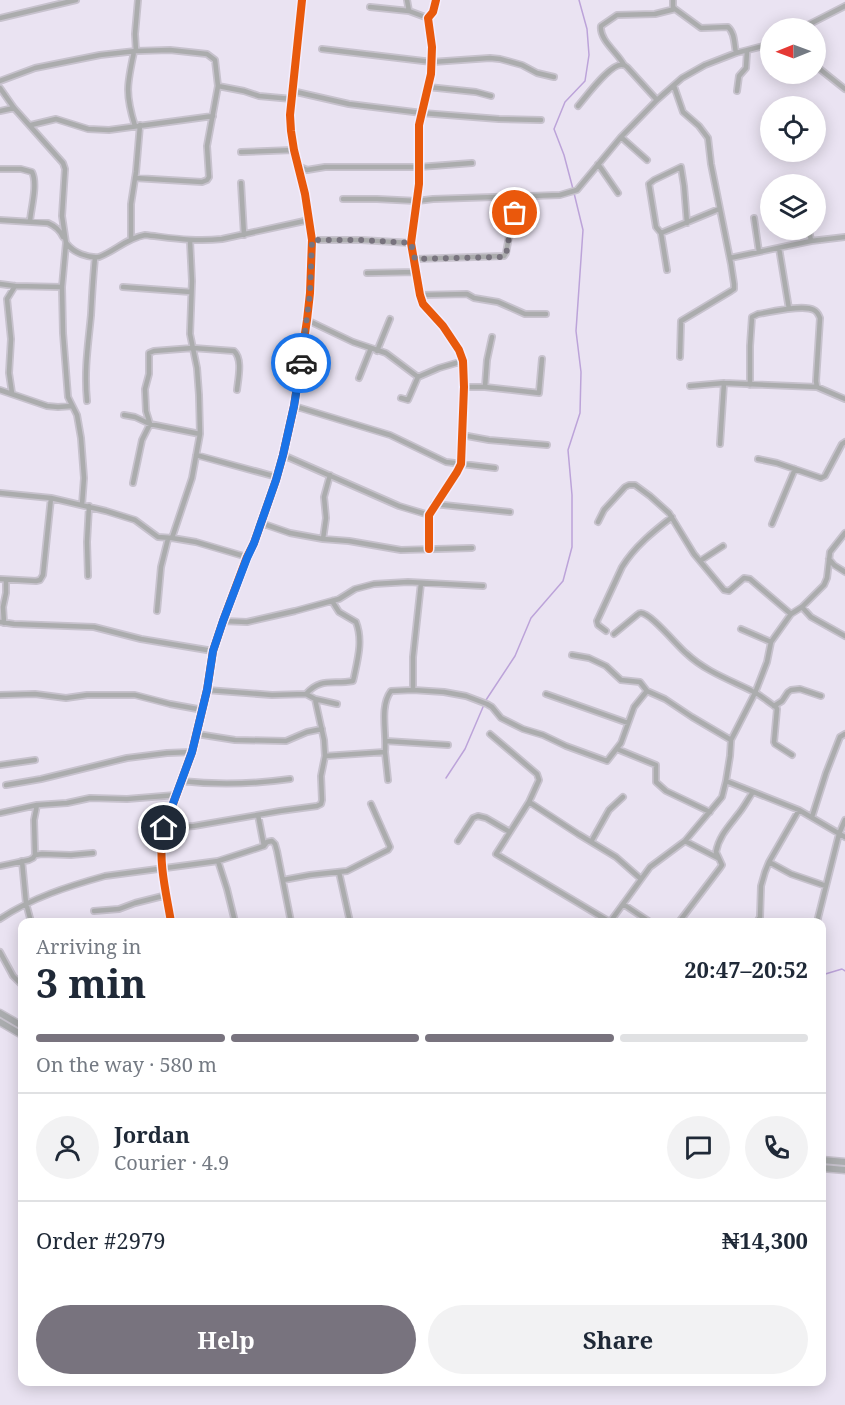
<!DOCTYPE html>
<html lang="en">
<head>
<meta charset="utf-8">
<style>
  :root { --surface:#fff; --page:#f2f2f3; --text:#1f2937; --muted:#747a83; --line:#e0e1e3; --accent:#78737e }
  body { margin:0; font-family:"Noto Serif",serif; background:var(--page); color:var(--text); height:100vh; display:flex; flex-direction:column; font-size:22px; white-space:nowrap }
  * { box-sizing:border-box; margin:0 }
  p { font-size:20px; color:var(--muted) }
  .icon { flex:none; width:33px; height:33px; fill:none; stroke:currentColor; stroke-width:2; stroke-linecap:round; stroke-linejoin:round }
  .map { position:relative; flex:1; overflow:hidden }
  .side { position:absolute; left:18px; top:918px; width:808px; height:468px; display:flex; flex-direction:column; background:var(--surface); border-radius:12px; box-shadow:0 3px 15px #0003 }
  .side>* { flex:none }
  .needle { width:39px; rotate:269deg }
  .controls { position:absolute; left:760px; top:18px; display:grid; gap:12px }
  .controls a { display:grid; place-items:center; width:66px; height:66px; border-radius:50%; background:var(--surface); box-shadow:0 3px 15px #0003; font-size:30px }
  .pin { position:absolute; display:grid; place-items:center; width:51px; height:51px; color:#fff; margin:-26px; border:3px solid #fff; border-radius:50%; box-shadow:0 2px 6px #0007 }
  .courier { position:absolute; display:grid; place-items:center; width:60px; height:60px; margin:-30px; border:4px solid #1a73e8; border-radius:50%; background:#fff; color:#222; box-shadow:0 2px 8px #0007 }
  .head em { font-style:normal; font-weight:700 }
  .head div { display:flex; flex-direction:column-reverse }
  .head { display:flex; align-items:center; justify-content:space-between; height:102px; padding:0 18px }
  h1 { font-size:39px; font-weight:700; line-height:45px }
  .bar { display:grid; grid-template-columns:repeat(4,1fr); gap:9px 6px; align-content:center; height:72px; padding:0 18px }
  .bar i { height:8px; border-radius:4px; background:var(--line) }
  .bar .current { background:var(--accent) }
  .bar p { grid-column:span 4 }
  .line { display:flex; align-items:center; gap:15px; padding:0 18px; border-top:2px solid var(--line) }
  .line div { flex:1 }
  .round { display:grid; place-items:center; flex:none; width:63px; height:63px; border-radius:32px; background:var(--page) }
  .primary-button { display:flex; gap:12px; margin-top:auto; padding:12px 18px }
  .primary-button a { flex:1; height:69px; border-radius:36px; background:var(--accent); color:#fff; font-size:24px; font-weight:700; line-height:69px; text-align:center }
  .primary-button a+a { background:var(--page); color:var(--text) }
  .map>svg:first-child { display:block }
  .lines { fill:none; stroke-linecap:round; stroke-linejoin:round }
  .stream { stroke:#bca3d9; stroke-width:1.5 }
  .street-casing { stroke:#c7c2cd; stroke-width:8 }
  .secondary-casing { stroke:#c7c2cd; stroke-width:9 }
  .street { stroke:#abacad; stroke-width:4.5 }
  .secondary { stroke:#aaacae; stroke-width:6 }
  .cycleway-casing { stroke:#f4edfd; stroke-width:11 }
  .cycleway { stroke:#e8590c; stroke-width:8 }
  .done { stroke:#78737e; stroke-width:6; stroke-dasharray:0 10.8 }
  .route { stroke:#1a73e8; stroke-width:8 }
</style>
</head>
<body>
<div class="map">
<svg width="845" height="1405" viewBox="0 0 845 1405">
  <rect width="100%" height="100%" fill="#eae3f2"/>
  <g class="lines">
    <path class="stream" d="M 573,189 L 564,155 L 554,129 L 565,102 L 585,81 L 589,55 L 587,29 L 579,0
      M 446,778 L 465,749 L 486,700 L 515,656 L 531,618 L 563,581 L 572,547 L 572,495 L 568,450 L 580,413 L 581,372 L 576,331 L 583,230 L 574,193
      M 822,975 L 842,969 L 845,971"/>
    <defs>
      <path id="street" d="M 407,0 L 409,11 L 428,18
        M 673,0 L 673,7 L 675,9 L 701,28 L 728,27 C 735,33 734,44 736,53
        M 370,7 L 409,11
        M 0,18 L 76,0
        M 802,28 L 845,6
        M 322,49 L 432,62 L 490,58 L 500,59 L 522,65 L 537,73 L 554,77
        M 136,51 L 135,34 L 138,0
        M 134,52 C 127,84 125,94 135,126
        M 624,65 C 618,53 599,40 601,26 L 617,15 L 655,14 L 675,9
        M 816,66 L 845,89
        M 0,81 L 35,68 L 100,55 L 136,51 L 170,50 L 207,54 L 215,60 L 218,86 L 207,146 L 209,177 L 207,180 L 202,182 L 135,178
        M 218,86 L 244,91 L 259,96 L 292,99
        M 674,86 L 683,112 L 699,126 L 708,138 L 711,164 L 731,264 L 734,284 L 734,289 L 731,291 L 681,321 L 680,357
        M 428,87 L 476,92 L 491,96
        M 0,88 L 14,108 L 63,163 L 65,169 L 62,216 L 66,243 L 62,287 L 63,333 L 68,397 L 77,415 L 81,438 L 84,478 L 82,505
        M 292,91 L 349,104 L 422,113 L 499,119 L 541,120
        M 737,91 L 739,76 L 746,68 L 747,51
        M 578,106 C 586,97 611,62 623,65 C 625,65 626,66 627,67 L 657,100
        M 0,111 L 14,108
        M 31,125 L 56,119 L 88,129 L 109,130 L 213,116
        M 621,137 L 647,160
        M 241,152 L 294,150
        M 598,164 L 618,193
        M 298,166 L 307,170 L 325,167 L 419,167 L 472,163
        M 0,169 L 21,169 L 32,172 C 38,184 31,208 30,221
        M 241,183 L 244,235
        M 343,199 L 377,199 L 417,201 L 433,199 L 560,195 L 577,190 L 621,137 L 657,100 L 682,78 L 705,65 L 736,53 L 771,44
        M 754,218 L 759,252
        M 0,220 L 48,223 C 55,226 60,230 63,237
        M 687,223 L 684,186 L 681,167 L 654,180 L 649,184 L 656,227 L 661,233 L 719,209
        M 809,230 L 811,241
        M 661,233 L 667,270
        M 131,239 L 131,204 L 136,172 L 140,125
        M 312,240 L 361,240 L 411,243
        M 67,244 C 74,253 88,258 99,257 C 115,251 127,238 145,235 C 172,238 194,242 222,239 L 309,220
        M 779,248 L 789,309
        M 730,258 L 811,241 L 845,237
        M 415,259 L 504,256 L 506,253 L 512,220 L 516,210 L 518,197
        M 367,273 L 417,272
        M 0,284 L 15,286 L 62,287
        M 123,287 L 191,292
        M 420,295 L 467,294 L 474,298 L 498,302 L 525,314 L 546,314
        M 307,320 L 353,342 L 386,353 L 418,377
        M 377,351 L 390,319
        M 359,378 L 371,348
        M 750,385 L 750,346 L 752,317 L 758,314 C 771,312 803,304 814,310 C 818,312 818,314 820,318 L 816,381 L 817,387
        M 690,386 L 724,383 L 817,387 L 845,399
        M 464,387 L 485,387 L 539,393 L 542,359
        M 485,387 L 487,360 L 492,337
        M 0,390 L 47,406 L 58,407 L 72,406
        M 12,393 L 9,373 L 11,339 L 7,299 L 15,286
        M 401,398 L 408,400 L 418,377 L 439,368 L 463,361
        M 87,401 C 84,370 88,346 91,315 C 92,296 93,277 95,258
        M 294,406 L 390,435 L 446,462 L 495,468
        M 124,415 L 135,417 L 150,424 L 200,434
        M 462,435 L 489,440 L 547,445
        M 720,444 L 724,383
        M 196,455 L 277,477
        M 283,455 L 399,506 L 429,515
        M 758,459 L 777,463 L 821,478 L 825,476 L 842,444 L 845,442
        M 133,483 L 142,440 L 150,424 L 146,411 L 145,389 L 149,374 L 149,353 L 154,351 L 193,348 L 234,351 C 243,359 238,379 237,390
        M 0,493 L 51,498 L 106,511 L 135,520 L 158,537 L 172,538 L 196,542 L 247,557
        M 434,504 L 510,512
        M 598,522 L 604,510 L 625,487 L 629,485 L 635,485 L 650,496 L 669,513 L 694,554 L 724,590 L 729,591 L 744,578 L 750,579 L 791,614
        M 261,523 L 290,533 L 323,539 L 349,541 L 401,550 L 472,548
        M 772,524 L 795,469
        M 172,538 L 192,478 L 200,434 L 199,395 L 197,368 L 190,334 L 192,281 L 190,241
        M 323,539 L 326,518 L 324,497 L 330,475
        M 429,549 L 429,515 L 457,472 L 461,464 L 464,387 L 463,361 L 459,350 L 443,326 L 423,304 L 420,295 L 411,243 L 419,184 L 419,125 L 431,74 L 432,47 L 428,18 L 433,12 L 436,0
        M 829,559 L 834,565 L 845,572
        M 700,561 L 723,546
        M 88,576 L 87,542 L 89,506
        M 0,579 L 36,581 L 40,580 L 43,575 L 51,498
        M 802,607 L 811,617 L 845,636
        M 157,611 L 161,567 L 168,539
        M 223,621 L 247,622 L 295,611 L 339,599 L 355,589 L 374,584 L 408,582 L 483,586
        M 0,622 L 14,624 L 94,627 L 141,639 L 213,651
        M 4,623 L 3,607 L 6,593 L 6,580
        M 741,629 L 771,642
        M 606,631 L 598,625 L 597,621 L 622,567 C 635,546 654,531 672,517
        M 614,634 L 637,615 C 638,614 640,613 641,613 C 651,613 678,647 687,654 C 705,671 730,680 752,691 C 761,695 768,702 776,707 L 777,709 L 774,742 L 775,744 L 792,755
        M 572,655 L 589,658 L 606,666 L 621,680 L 640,682 L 647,691 L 665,699 L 692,717 L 731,740
        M 207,690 L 272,695 L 306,694 L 315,699 L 337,704
        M 413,690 L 413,657 L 421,583
        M 306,694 C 321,677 333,685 353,681 L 354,677 C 358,658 363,640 356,622 L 339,612 L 332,601
        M 546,694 L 628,723
        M 0,695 L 35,694 L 66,698 L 87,695 L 135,695 L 170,704 L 203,710
        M 315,699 L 324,740 L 325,756 L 385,752 C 387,733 379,707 391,691 L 413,690 L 444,692 L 466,696 L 487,704 L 492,707 L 501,718 L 523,729 L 543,735 L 566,746 L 607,761 L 621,743 L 634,707 L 647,691
        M 774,706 L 782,701 L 788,692 L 791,690 L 800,689 L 821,696
        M 197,734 L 235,740 L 286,741 L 307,732 L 322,729
        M 490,734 L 537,774 L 539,780 L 529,802 L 496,854 L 610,922
        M 386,741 L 448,745
        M 617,749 L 656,765 L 656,782 L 666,791 L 710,812
        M 385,752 L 388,780
        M 0,765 L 35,760
        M 181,781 C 217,785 254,784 290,779
        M 726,781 L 799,810 L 845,837
        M 6,785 L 41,779 L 127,758 L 167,753 L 192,752
        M 529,802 L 578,834 L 616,857 L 641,879
        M 0,813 L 37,805 L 67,803 L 90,798 L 127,799 L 176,795
        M 258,815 L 264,846
        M 812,817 L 826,773 L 840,737 L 845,734
        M 164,828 L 194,826 L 280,811 L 317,806 L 321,804 L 322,800 L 321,776 L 325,756
        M 458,841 L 473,818 L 478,816 L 486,818 L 510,832
        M 685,841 L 718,858
        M 591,842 L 609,810 L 623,797
        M 35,855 L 42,854 L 71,855 L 93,853
        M 22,861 L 26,903 L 31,922
        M 218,861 L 227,889 L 235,922
        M 769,862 L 791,874 L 826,886
        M 0,866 L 29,860 L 33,858 L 35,855 L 34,820 L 37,805
        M 339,872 L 350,922
        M 283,880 L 310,875 L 347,871 L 388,850 L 390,847 L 371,804
        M 623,904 L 650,922
        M 94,911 L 119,909 L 135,903 L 167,895
        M 0,919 C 31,898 69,886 105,876 L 218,861 L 264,846 L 267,842 L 272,841 L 275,844 L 277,851 L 291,922
        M 171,922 C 166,892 158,862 163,831 L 192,752 L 207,690 L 213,651 L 223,621 L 247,557 L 254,543 L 276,480 L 283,455 L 294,406 L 307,320 L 310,293 L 312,240 L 305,194 L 294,150 L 291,131 L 290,115 L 302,0
        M 610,922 L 650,867 L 685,841 L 722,797 L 726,781 L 730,756 L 731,740 L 755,693 L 767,662 L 771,642 L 791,614 L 802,607 L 824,585 L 827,578 L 830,552 L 845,533
        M 679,922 L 720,868 L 722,865 L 716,852 C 719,836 729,826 739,813 C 744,807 748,799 753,792
        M 757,922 L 760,917 L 761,886 L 765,872 L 769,862 L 799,810
        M 817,922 L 839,834 L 845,820
        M 0,952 L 13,976 L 22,985"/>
      <path id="secondary" d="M 0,1013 L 22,1026
        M 0,1022 L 22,1035
        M 822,1160 L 845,1162
        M 822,1168 L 845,1170"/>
    </defs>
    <use href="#street" class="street-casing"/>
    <use href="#secondary" class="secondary-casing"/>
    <use href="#street" class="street"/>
    <use href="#secondary" class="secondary"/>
    <defs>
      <path id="cycleway" d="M 429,549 L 429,515 L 457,472 L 461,464 L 464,387 L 463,361 L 459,350 L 443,326 L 423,304 L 420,295 L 411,243 L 419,184 L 419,125 L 431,74 L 432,47 L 428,18 L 433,12 L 436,0
        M 171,922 C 166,892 158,862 163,831 L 192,752 L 207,690 L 213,651 L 223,621 L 247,557 L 254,543 L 276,480 L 283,455 L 294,406 L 307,320 L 310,293 L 312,240 L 305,194 L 294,150 L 291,131 L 290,115 L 302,0"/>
    </defs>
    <use href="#cycleway" class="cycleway-casing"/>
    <use href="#cycleway" class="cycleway"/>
  </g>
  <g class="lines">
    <path class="done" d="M 301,363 L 310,293 L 312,240 L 361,240 L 411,243 L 415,259 L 501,257 L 506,255 L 512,220 L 515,213"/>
    <path class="route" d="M 164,828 L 192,752 L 207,690 L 213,651 L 223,621 L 247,558 L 254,543 L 276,480 L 283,455 L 294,406 L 301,363"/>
  </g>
</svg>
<div class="controls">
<a><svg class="needle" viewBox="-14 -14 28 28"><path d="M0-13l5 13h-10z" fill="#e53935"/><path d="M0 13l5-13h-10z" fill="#747a83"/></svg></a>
<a><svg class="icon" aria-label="locate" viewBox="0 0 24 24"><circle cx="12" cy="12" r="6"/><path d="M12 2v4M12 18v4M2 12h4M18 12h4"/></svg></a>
<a><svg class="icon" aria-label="layers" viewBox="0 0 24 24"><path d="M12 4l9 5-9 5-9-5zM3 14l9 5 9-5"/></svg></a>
</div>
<div class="pin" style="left:515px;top:213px;background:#ea580c"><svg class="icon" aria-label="bag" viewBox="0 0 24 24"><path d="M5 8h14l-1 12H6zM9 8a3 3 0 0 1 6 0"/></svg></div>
<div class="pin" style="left:164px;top:828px;background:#1f2937"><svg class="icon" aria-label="home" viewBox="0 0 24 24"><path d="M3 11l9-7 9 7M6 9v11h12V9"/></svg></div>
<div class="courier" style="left:301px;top:363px"><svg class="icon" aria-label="car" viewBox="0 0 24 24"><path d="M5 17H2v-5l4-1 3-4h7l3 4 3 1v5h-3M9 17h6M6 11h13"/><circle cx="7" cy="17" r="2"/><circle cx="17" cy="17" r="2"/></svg></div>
<section class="side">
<div class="head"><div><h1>3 min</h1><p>Arriving in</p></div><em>20:47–20:52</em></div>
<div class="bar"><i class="current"></i><i class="current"></i><i class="current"></i><i></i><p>On the way · 580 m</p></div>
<div class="line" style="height:108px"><a class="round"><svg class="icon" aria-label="person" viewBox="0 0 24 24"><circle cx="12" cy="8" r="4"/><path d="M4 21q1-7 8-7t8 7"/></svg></a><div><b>Jordan</b><p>Courier · 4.9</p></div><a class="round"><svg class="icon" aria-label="chat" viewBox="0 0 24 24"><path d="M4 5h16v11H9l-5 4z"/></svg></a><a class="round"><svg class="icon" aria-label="phone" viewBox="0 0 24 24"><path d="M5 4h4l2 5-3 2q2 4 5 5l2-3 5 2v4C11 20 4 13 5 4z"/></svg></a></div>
<div class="line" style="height:78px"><div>Order #2979</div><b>₦14,300</b></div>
<div class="primary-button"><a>Help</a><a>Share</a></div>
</section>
</div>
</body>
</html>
